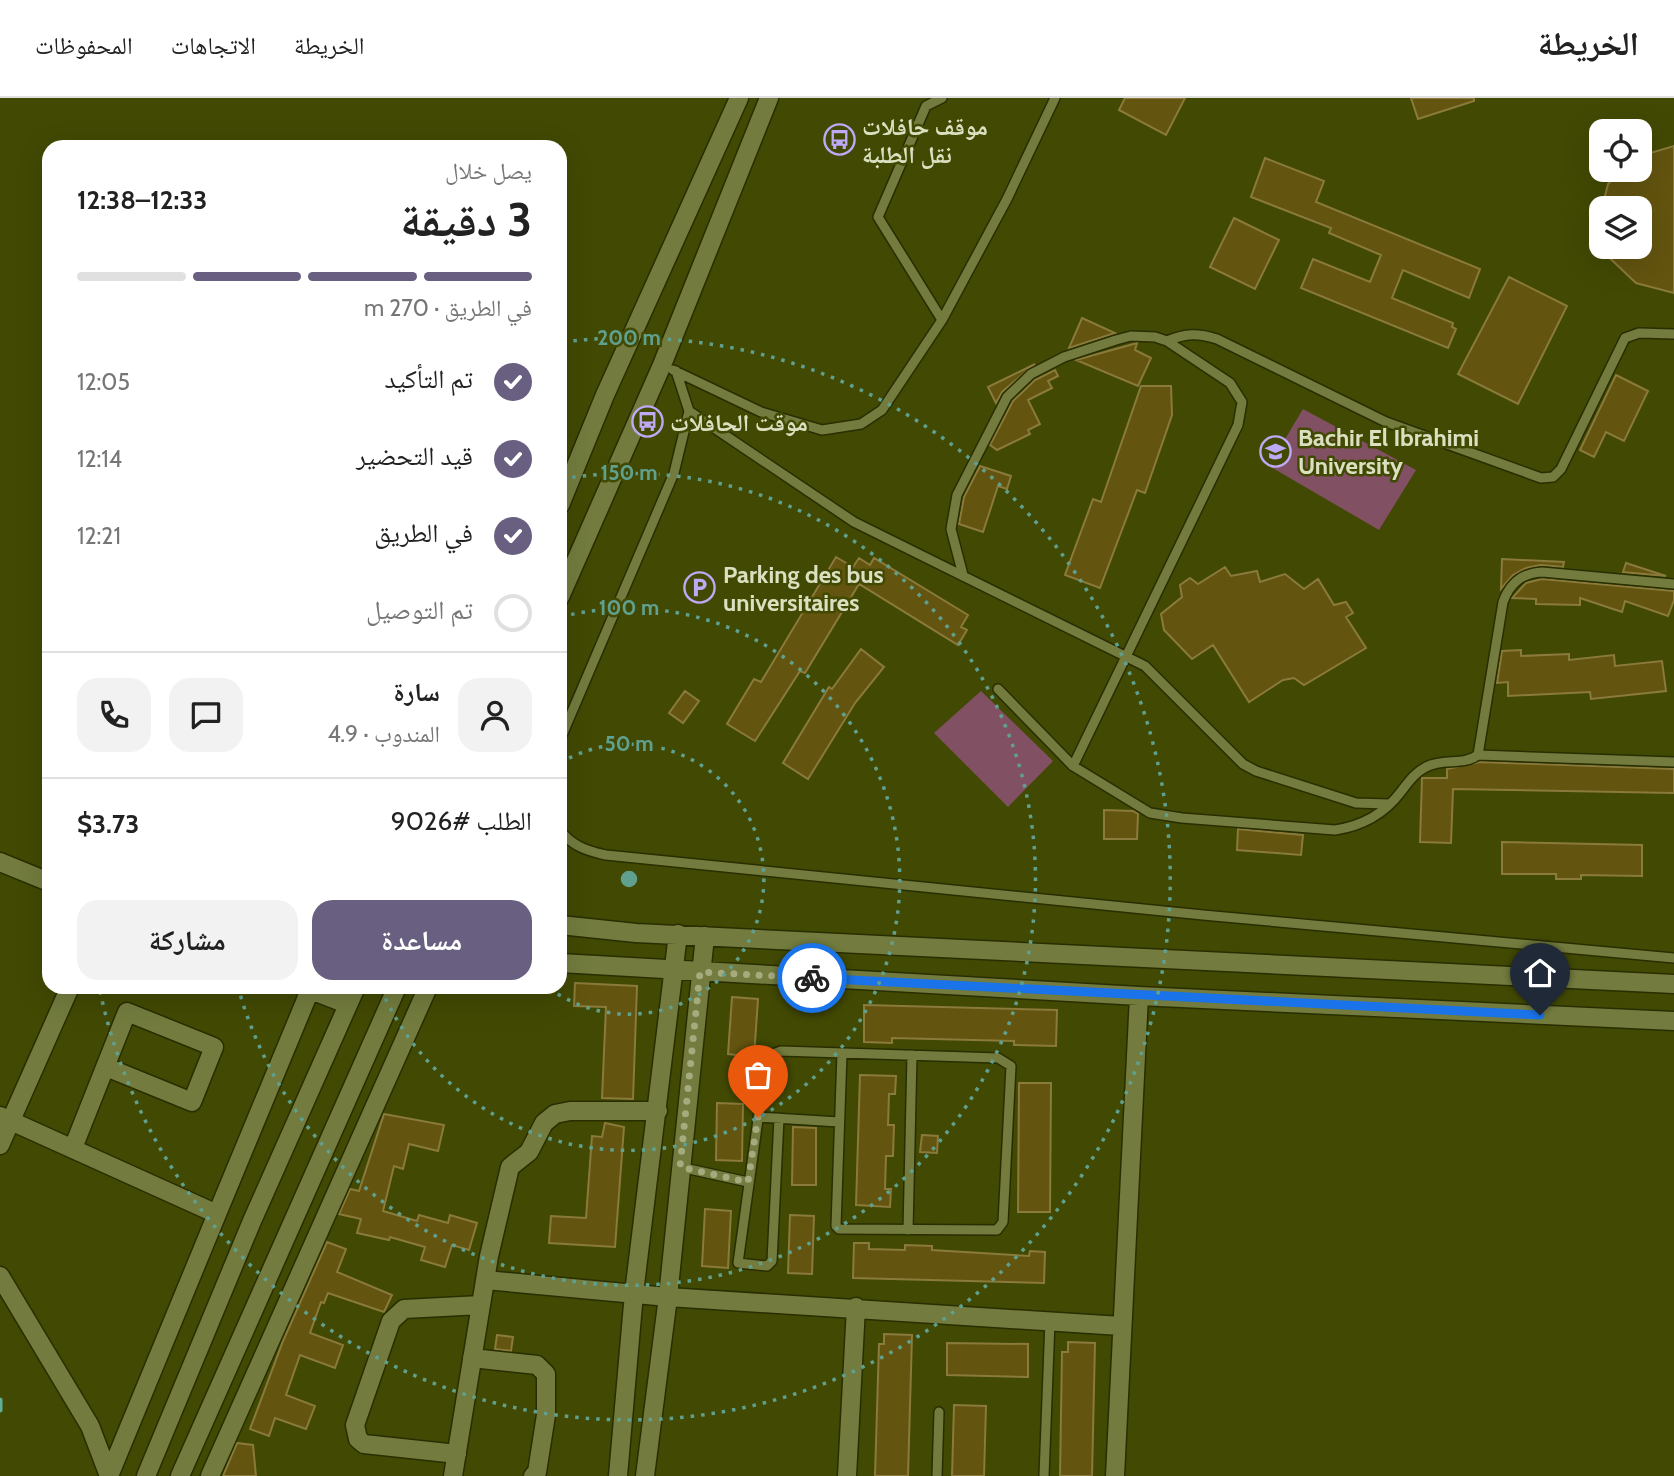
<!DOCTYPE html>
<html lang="ar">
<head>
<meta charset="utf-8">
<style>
  :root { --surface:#fff; --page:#f2f2f2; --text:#222; --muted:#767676; --line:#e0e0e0; --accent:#685f81 }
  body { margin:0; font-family:Cabin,"Noto Naskh Arabic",sans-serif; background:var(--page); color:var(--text); direction:rtl; height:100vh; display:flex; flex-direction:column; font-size:26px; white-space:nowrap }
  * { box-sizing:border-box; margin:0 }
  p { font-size:23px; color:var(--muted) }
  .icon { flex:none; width:38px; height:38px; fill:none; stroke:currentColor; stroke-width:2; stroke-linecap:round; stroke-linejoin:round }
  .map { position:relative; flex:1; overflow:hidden; direction:ltr }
  .drawer { position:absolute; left:42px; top:42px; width:525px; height:854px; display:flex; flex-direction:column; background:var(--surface); border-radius:21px; box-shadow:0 7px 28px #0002; direction:rtl }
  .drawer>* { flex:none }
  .controls { position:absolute; left:1589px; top:21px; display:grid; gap:14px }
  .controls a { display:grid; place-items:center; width:63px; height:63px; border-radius:14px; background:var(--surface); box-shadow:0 7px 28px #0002; font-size:35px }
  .pin { position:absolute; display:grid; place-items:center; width:60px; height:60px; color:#fff; margin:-72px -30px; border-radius:50% 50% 50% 0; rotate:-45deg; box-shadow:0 0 7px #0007 }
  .pin .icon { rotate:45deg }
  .courier { position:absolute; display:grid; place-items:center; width:70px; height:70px; margin:-35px; border:5px solid #1a73e8; border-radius:50%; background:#fff; color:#222; box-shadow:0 2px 9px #0007 }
  .head em { font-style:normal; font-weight:700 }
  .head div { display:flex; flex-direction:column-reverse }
  .head { display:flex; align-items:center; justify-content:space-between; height:119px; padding:0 35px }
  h1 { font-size:46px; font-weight:700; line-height:52px }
  .bar { display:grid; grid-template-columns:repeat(4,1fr); gap:10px 7px; align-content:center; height:84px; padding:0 35px }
  .bar i { height:9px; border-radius:5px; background:var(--line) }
  .bar .on { background:var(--accent) }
  .bar p { grid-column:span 4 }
  .line { display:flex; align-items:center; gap:18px; padding:0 35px; border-top:2px solid var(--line) }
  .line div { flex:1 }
  .round { display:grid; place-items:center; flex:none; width:74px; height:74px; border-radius:21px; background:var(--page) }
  ol { padding:0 35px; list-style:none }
  li { display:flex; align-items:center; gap:21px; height:77px }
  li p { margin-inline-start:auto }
  li .icon { padding:7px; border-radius:50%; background:var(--accent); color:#fff; stroke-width:4 }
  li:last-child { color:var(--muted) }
  li i { width:38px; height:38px; border:4px solid var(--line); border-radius:50% }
  .primary-button { display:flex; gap:14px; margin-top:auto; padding:14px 35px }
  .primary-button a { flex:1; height:80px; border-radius:21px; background:var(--accent); color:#fff; font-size:28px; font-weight:700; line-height:80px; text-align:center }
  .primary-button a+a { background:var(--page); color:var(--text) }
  header { display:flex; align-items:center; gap:42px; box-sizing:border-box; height:98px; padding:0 35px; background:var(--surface); border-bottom:2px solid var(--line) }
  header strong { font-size:33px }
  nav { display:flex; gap:38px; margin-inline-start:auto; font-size:24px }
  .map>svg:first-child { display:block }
  .green { fill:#825063 }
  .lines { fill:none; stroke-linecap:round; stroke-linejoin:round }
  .stream { stroke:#60ae95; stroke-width:5 }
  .building { fill:#63540f; stroke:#8a7a3b; stroke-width:2 }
  .service-casing { stroke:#292e00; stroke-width:12 }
  .minor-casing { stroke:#292e00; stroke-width:21 }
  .secondary-casing { stroke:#292e00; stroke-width:21 }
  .service { stroke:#737c3e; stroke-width:9 }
  .minor { stroke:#737c3e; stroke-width:18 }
  .secondary { stroke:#737c3e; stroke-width:18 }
  .done { stroke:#a5ab7e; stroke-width:7; stroke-dasharray:0 12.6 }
  .route { stroke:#1a73e8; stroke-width:9 }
  .ring { fill:none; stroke:#60a08f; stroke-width:3.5; stroke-dasharray:3.5 7 }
  .labels { text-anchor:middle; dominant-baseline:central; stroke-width:5; stroke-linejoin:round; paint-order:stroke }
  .poi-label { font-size:24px; font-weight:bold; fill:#dae0c0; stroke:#424903; text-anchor:start }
  .centre { fill:#60a08f; stroke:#424903; stroke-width:3.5 }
  .ring-label { font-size:21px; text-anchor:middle; font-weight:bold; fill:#60a08f; stroke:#424903; stroke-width:5; stroke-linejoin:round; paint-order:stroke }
</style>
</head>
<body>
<header>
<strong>الخريطة</strong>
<nav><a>الخريطة</a><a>الاتجاهات</a><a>المحفوظات</a></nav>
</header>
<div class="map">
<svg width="1674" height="1378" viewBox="0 0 1674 1378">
  <rect width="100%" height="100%" fill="#424903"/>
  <path class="green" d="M 1303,311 L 1416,372 L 1379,432 L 1269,368 Z
    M 981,593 L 1053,663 L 1008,709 L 934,635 Z"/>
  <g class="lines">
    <path class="stream" d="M 0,1302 L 0,1312"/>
  </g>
  <path class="building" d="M 1125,0 L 1185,0 L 1166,37 L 1119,12 Z
    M 1411,0 L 1474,0 L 1474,3 L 1418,21 Z
    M 1674,48 L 1674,195 L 1636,185 L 1598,149 L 1640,149 L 1640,110 L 1602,110 L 1608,86 L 1622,72 L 1640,72 L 1640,58 Z
    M 1265,60 L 1324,83 L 1316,104 L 1480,171 L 1469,200 L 1403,172 L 1392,200 L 1453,225 L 1452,229 L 1456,231 L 1448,250 L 1301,190 L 1313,161 L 1370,184 L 1381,157 L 1329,135 L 1331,130 L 1251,99 Z
    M 1234,120 L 1279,142 L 1255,191 L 1210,169 Z
    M 1509,179 L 1567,208 L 1518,306 L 1458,276 Z
    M 1082,220 L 1115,235 L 1069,250 Z
    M 1137,245 L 1135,252 L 1151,260 L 1138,288 L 1076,262 Z
    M 1035,266 L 1002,294 L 996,305 L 988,289 Z
    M 1055,272 L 1058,278 L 1048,283 L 1052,290 L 1028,302 L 1040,326 L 1028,332 L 1030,336 L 997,352 L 990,347 L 1013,303 L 1035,282 Z
    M 1616,277 L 1648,293 L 1624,343 L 1606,334 L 1594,359 L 1580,352 Z
    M 1141,288 L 1171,288 L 1172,317 L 1145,395 L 1137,392 L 1100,490 L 1065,477 L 1093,401 L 1101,404 Z
    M 980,368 L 1011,378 L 1007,391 L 998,388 L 983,434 L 959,426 L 964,399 Z
    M 836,459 L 853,469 L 859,460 L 870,467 L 874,460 L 968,517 L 961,529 L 967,532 L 958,547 L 859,486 L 805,575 L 800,573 L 755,643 L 727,626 L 754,581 L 761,584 Z
    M 1502,461 L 1564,464 L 1563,469 L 1541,467 L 1526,470 L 1513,477 L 1501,491 Z
    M 1626,465 L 1666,478 L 1623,474 Z
    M 1225,469 L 1231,478 L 1257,473 L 1260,484 L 1285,476 L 1304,491 L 1318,481 L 1334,507 L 1346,504 L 1353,515 L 1346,519 L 1366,550 L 1304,587 L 1294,580 L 1283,582 L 1249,604 L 1213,547 L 1192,561 L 1164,532 L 1161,516 L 1182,499 L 1180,487 L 1190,480 L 1198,486 Z
    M 1542,481 L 1674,493 L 1674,502 L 1668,518 L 1625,503 L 1622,514 L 1580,500 L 1580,507 L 1536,506 L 1536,501 L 1512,500 L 1526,485 Z
    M 861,551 L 884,569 L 855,605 L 808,681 L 783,665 L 829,589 L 832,591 Z
    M 1521,552 L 1521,558 L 1569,556 L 1569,562 L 1614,557 L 1615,568 L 1662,563 L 1666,593 L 1591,601 L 1590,594 L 1508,598 L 1508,584 L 1497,585 L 1502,553 Z
    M 685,593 L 699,603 L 683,625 L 669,615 Z
    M 1480,664 L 1674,671 L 1674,695 L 1453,691 L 1451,745 L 1420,744 L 1422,680 L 1447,680 L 1447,671 Z
    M 1104,712 L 1133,713 L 1138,716 L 1137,741 L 1104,741 Z
    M 1238,731 L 1303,737 L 1301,757 L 1237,752 Z
    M 1502,744 L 1642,747 L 1642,778 L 1581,777 L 1581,781 L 1556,781 L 1556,776 L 1502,776 Z
    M 575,885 L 637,888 L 633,1001 L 602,1000 L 606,909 L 574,908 Z
    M 732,899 L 758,901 L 754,959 L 728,956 Z
    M 864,907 L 1057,912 L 1056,948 L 1014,947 L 1014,943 L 892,940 L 892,945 L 864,944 Z
    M 860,977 L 896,978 L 895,996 L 889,996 L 888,1027 L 894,1027 L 893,1058 L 886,1058 L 885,1091 L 891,1091 L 890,1109 L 856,1107 Z
    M 1019,985 L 1051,985 L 1050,1114 L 1018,1114 Z
    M 717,1005 L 743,1006 L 742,1063 L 716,1062 Z
    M 384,1016 L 444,1027 L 438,1053 L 409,1046 L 403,1071 L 394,1068 L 383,1113 L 417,1123 L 419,1117 L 448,1125 L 450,1117 L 477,1125 L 469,1152 L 452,1147 L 445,1169 L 421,1162 L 425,1149 L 390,1139 L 389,1142 L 357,1135 L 361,1121 L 339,1116 L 350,1091 L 359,1093 Z
    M 605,1025 L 624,1029 L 615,1149 L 549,1145 L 551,1118 L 586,1120 L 592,1038 L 602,1039 Z
    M 793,1029 L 816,1030 L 816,1087 L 792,1087 Z
    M 922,1037 L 938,1038 L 937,1055 L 920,1054 Z
    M 705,1111 L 731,1113 L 728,1170 L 702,1168 Z
    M 790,1117 L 814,1118 L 812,1176 L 788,1175 Z
    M 327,1144 L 346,1151 L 337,1174 L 392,1197 L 384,1214 L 328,1195 L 324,1205 L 321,1204 L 310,1235 L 343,1247 L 335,1270 L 300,1257 L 286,1297 L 315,1308 L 306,1331 L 275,1320 L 269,1338 L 250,1331 L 283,1243 Z
    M 854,1145 L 869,1145 L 869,1151 L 905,1152 L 905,1147 L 932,1148 L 932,1152 L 1029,1158 L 1030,1153 L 1045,1154 L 1044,1185 L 853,1180 Z
    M 884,1236 L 912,1237 L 908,1378 L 875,1378 L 879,1246 L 884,1246 Z
    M 497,1237 L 513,1239 L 511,1253 L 495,1251 Z
    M 1068,1244 L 1095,1245 L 1092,1378 L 1060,1378 L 1062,1254 L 1068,1254 Z
    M 947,1245 L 1028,1246 L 1028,1279 L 947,1277 Z
    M 954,1307 L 986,1308 L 984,1378 L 952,1378 Z
    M 237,1345 L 253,1347 L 256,1378 L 223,1378 Z"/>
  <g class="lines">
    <defs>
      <path id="service" d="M 942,222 L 878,119 L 926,8 L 942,0
        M 1167,243 C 1186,235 1198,235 1217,241 L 1386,324 L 1541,380 L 1553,379 L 1561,371 L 1625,240 L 1639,235 L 1674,236
        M 673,272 L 761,314 L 822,332 L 861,326 L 882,312 L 942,222 L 1007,101 L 1055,0
        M 676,273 L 689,313 L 854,424 L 1145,568 L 1243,666 L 1256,673 L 1356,705 L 1388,706
        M 963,477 L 951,431 L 957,397 L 1007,299 L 1031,276 L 1064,259 L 1116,242 L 1131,238 L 1155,239 L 1167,243 L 1230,285 L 1242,304 L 1238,327 L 1073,668
        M 998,591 L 1073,668 L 1150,715 L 1182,720 L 1335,732 C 1362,728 1383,717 1400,695 C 1408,685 1414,675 1426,669 C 1443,660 1463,668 1478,657 L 1674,664
        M 560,642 L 674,375 L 689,313
        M 1478,657 L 1503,504 C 1510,485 1522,475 1542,474 L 1674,486
        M 560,732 C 572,748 587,753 606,757 L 1203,817 L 1674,860
        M 758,1019 L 839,1024
        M 779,1020 L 772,1163 L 767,1168 L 738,1165 L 766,964 L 770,957 L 781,953 L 998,960 L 1011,968 L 1003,1124 L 997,1132 L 839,1131 L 836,1128 L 842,955
        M 680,1069 L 748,1084
        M 908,1132 L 912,957
        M 937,1378 L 939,1314
        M 1044,1378 L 1050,1223"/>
      <path id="minor" d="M 0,764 L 49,784
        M 560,827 L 636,835 L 1674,886
        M 560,865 L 1139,898 L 1674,923
        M 303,889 L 347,906
        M 0,1018 L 217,1116 L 109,1378
        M 0,1047 L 70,889
        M 73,1050 L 127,914 L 214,949 L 192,1004 L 106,969
        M 217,1116 L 310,892
        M 0,1178 L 90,1328 L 109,1378
        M 485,1182 L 668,1199 L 1121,1228
        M 472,1260 L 537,1267 L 546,1276 L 546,1317 L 537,1374 L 533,1378
        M 457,1356 L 364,1346 L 358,1341 L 355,1327 L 391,1223 L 404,1211 L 481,1207
        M 210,1378 L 428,889
        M 453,1378 L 489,1158 L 510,1069 L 529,1054 L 544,1025 L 555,1016 L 570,1013 L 658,1013
        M 618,1378 L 634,1195 L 678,836
        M 645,1378 L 668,1199 L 705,838
        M 847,1378 L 856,1209
        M 1115,1378 L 1139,898"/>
      <path id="secondary" d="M 560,407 L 605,297 L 739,0
        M 560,499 L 662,267 L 769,0
        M 146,1378 L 252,1123 L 356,889
        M 180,1378 L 397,889"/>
    </defs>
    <use href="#service" class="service-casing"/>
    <use href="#minor" class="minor-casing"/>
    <use href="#secondary" class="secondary-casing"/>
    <use href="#service" class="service"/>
    <use href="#minor" class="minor"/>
    <use href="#secondary" class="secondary"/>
  </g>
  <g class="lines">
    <path class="done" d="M 758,1019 L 748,1084 L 680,1069 L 700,874 L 812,880"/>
    <path class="route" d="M 812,880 L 1540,917"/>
  </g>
  <g class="ring">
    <path d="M560 665A135 135 0 1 1 549 890"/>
    <path d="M561 519A271 271 0 1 1 380 889"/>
    <path d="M562 381A406 406 0 1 1 238 889"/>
    <path d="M563 244A541 541 0 1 1 100 893"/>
  </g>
  <defs>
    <symbol id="bus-ring" viewBox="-11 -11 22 22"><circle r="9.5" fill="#424903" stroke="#bda9f5" stroke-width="1.5"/><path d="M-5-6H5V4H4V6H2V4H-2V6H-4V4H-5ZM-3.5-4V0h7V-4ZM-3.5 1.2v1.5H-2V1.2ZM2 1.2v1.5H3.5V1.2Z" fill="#bda9f5"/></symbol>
    <symbol id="university-ring" viewBox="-11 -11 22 22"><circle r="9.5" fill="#424903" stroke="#bda9f5" stroke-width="1.5"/><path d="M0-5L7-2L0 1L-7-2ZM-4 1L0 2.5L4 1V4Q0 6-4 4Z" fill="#bda9f5"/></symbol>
    <symbol id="parking-ring" viewBox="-11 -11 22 22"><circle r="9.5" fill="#424903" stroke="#bda9f5" stroke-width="1.5"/><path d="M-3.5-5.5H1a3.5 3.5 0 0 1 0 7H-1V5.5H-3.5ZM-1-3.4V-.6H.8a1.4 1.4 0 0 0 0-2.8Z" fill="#bda9f5"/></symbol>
  </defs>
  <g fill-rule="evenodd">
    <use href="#bus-ring" x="822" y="24" width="35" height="35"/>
    <use href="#bus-ring" x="630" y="306" width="35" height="35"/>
    <use href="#university-ring" x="1258" y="336" width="35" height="35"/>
    <use href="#parking-ring" x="682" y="472" width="35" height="35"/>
  </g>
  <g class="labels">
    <g class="poi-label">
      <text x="862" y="28">موقف حافلات<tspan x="862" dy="28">نقل الطلبة</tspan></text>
      <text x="670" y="324">موقت الحافلات</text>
      <text x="1298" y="339">Bachir El Ibrahimi<tspan x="1298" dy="28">University</tspan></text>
      <text x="723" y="476">Parking des bus<tspan x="723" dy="28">universitaires</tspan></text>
    </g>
  </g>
  <circle cx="629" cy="781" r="10" class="centre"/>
  <g class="ring-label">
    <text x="629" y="247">200 m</text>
    <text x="629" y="382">150 m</text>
    <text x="629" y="517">100 m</text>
    <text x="629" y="653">50 m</text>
  </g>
</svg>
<div class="controls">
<a><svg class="icon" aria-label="locate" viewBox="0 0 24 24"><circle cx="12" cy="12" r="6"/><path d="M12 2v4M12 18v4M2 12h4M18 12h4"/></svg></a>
<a><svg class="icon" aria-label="layers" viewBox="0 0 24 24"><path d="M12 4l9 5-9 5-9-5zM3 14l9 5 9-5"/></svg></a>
</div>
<div class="pin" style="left:758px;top:1019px;background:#ea580c"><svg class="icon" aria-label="bag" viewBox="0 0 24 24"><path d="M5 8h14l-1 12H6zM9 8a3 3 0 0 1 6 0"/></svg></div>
<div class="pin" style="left:1540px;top:917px;background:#1f2937"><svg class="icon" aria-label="home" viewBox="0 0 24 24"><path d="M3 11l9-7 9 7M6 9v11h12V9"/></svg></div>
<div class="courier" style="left:812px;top:880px"><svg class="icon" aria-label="bike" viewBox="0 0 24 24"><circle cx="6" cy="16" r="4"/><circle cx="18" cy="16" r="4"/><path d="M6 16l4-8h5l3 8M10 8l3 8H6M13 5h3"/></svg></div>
<section class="drawer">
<div class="head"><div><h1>3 دقيقة</h1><p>يصل خلال</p></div><em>12:33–12:38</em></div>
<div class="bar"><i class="on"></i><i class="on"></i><i class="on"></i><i></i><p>في الطريق · 270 m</p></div>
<ol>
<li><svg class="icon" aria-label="check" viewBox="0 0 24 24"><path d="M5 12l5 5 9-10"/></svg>تم التأكيد<p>12:05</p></li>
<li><svg class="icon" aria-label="check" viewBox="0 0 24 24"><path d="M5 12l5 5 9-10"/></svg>قيد التحضير<p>12:14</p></li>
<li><svg class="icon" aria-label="check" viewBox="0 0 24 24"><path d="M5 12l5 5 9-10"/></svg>في الطريق<p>12:21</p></li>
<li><i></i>تم التوصيل</li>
</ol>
<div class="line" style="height:126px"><a class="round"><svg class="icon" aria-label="person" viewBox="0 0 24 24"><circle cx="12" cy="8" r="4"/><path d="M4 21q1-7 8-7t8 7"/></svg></a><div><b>سارة</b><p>المندوب · 4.9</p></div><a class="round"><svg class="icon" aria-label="chat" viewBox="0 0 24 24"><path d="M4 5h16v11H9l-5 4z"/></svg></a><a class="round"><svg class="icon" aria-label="phone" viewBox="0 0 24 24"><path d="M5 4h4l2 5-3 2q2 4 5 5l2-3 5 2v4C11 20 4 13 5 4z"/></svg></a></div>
<div class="line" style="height:91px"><div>الطلب #9026</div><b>$3.73</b></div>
<div class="primary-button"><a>مساعدة</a><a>مشاركة</a></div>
</section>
</div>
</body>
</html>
